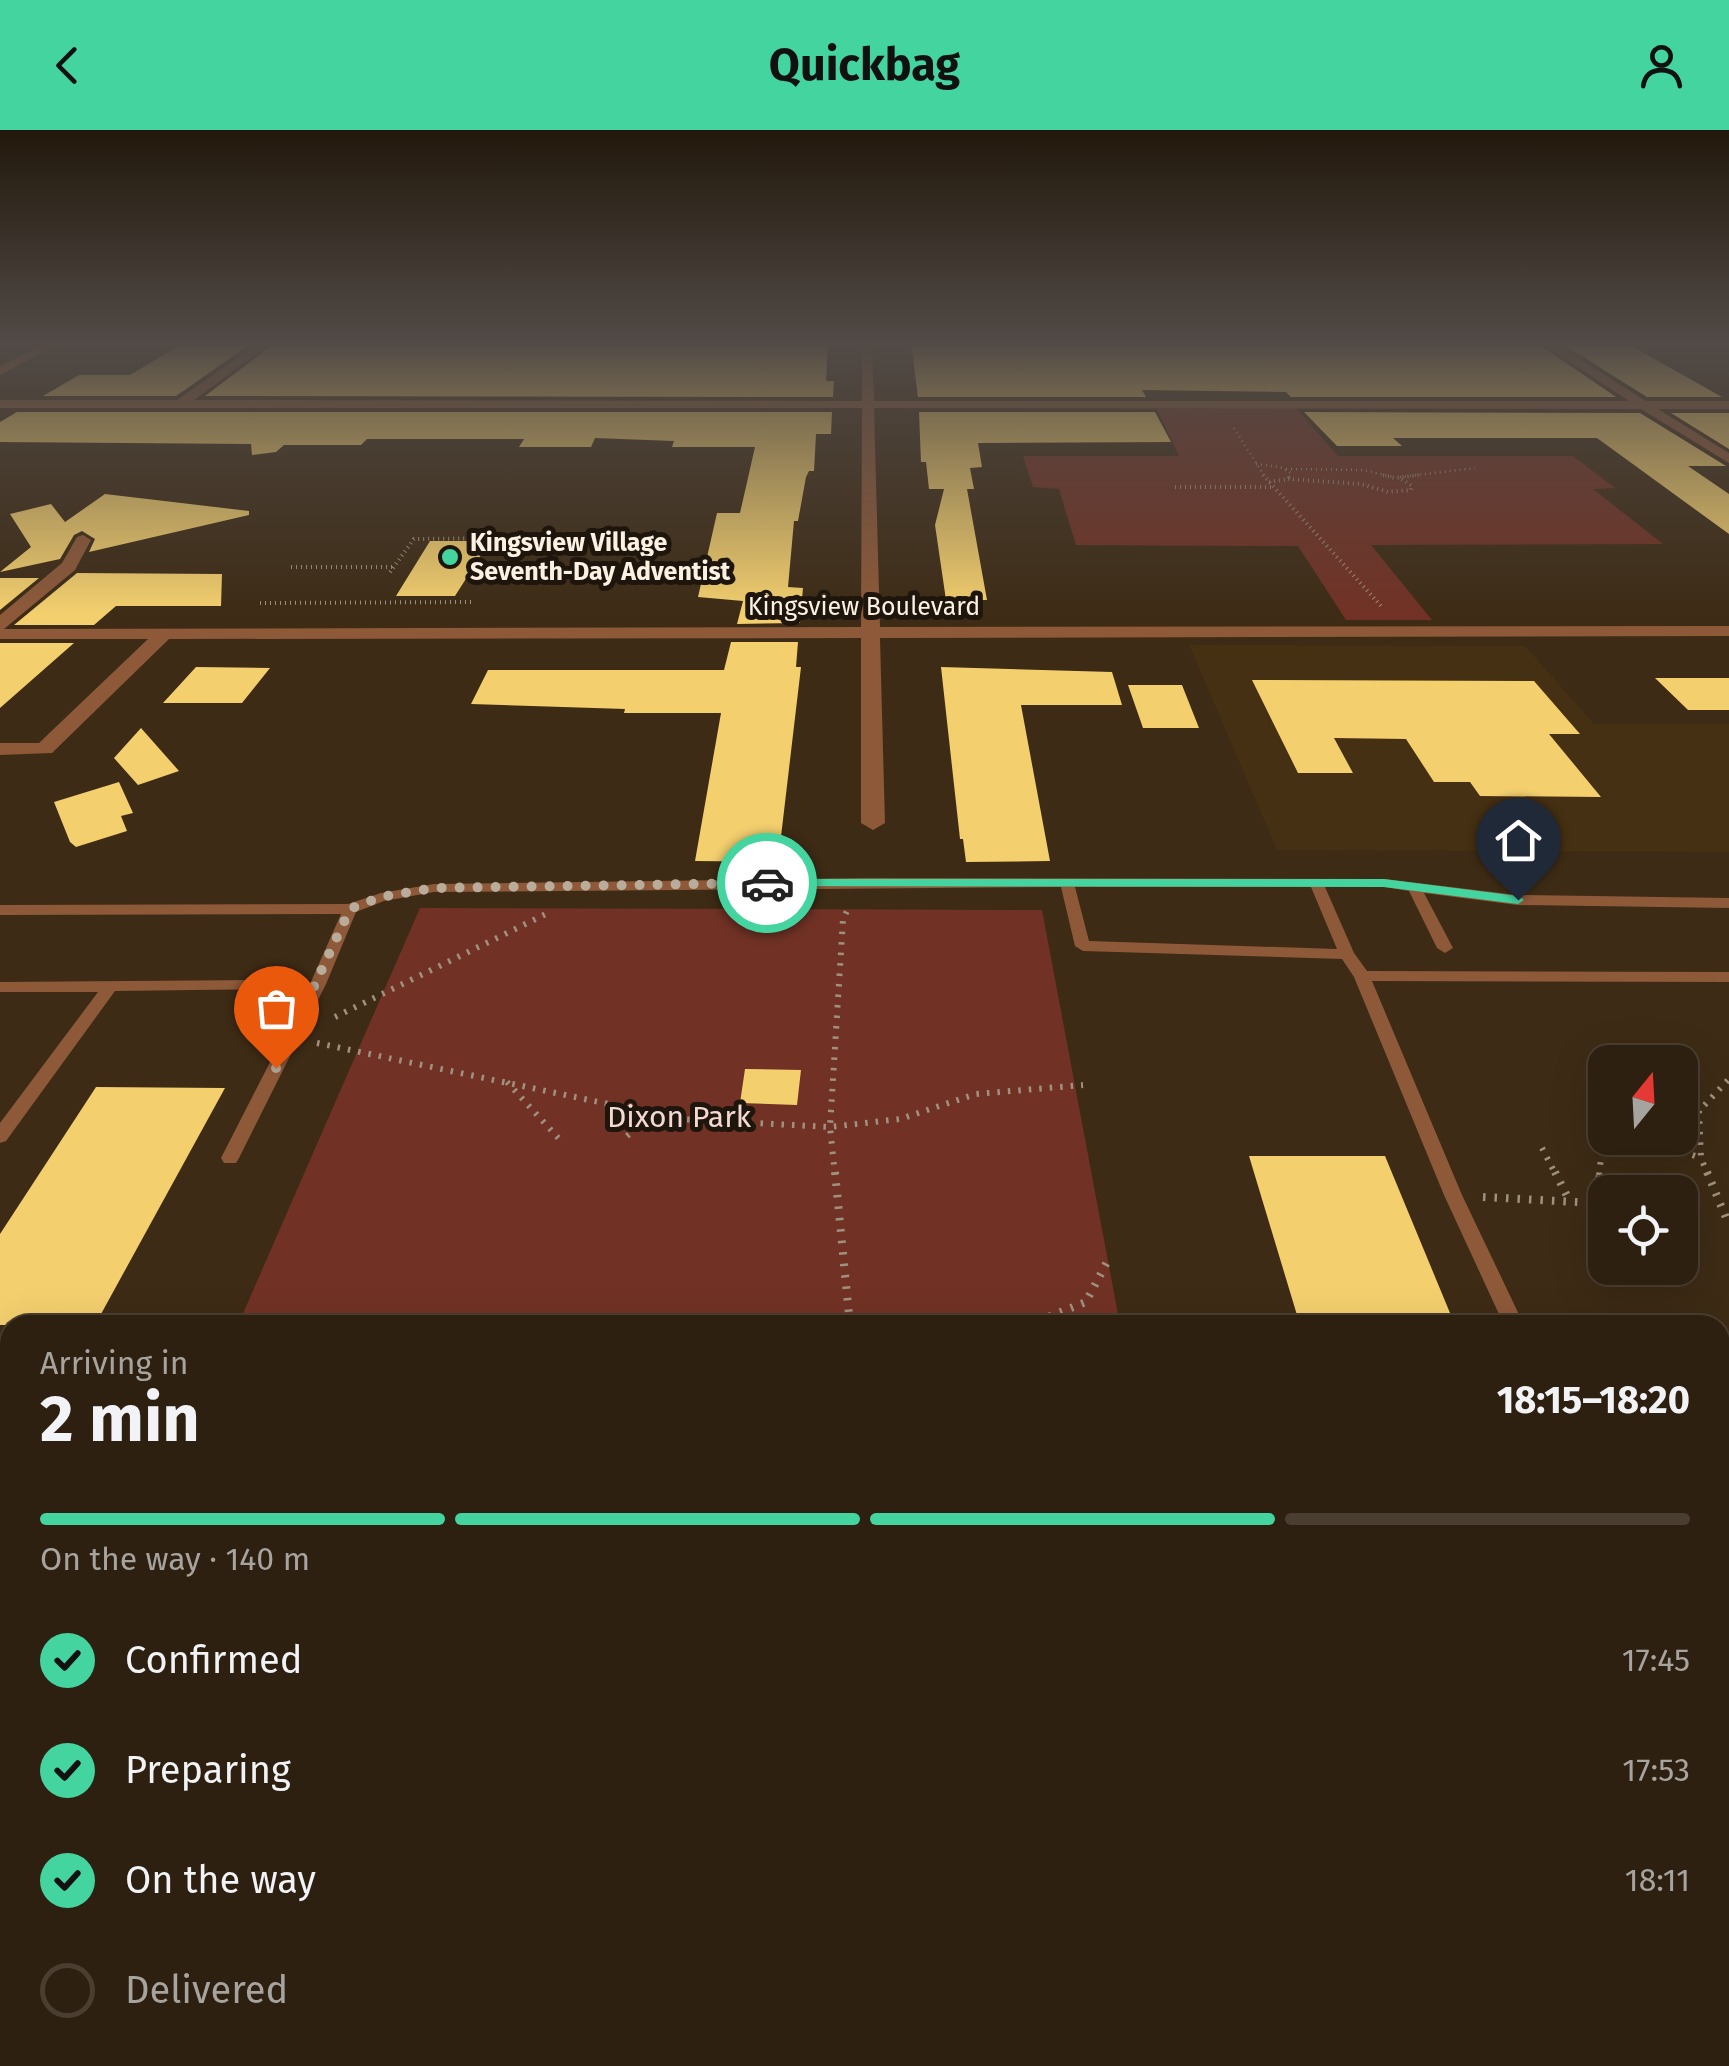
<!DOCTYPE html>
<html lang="en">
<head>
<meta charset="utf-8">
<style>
  :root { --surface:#2e2010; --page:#362819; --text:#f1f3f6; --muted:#a7a39f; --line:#493e30; --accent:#44d49f }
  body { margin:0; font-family:"Fira Sans",sans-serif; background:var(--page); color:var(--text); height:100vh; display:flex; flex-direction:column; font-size:38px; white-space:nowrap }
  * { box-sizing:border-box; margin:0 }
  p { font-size:32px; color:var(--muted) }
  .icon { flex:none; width:55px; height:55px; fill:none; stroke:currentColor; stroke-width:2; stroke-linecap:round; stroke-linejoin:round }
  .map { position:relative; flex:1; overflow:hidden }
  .drawer { position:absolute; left:0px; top:1185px; width:1730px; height:752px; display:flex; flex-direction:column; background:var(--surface); border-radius:30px 30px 0 0; box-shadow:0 10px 40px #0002,0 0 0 2px var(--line) }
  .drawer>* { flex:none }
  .needle { width:65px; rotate:18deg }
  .buttons { position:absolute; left:1588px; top:915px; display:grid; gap:20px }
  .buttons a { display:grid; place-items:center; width:110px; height:110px; border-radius:20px; background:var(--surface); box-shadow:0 10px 40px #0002,0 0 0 2px var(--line); font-size:50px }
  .pin { position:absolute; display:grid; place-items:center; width:85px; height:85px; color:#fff; margin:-102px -42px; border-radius:50% 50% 50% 0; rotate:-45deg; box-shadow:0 0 10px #0007 }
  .pin .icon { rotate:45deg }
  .courier { position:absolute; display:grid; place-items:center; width:100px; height:100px; margin:-50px; border:8px solid #44d49f; border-radius:50%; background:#fff; color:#222; box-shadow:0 2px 12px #0007 }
  .summary em { font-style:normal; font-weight:700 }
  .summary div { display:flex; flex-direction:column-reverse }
  .summary { display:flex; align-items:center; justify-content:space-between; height:170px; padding:0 40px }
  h1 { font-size:65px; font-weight:700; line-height:75px }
  .bar { display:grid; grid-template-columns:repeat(4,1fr); gap:15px 10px; align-content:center; height:120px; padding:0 40px }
  .bar i { height:12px; border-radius:8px; background:var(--line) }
  .bar .active { background:var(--accent) }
  .bar p { grid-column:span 4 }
  ol { padding:0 40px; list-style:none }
  li { display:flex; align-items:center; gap:30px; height:110px }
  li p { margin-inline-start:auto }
  li .icon { padding:10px; border-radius:50%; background:var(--accent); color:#111; stroke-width:4 }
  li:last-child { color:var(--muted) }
  li i { width:55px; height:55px; border:5px solid var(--line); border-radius:50% }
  header { display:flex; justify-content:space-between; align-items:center; height:130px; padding:0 40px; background:var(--accent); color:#111; font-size:45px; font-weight:700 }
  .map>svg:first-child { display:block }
  .built { fill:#463013 }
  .green { fill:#713225 }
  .building { fill:#f3cf6e }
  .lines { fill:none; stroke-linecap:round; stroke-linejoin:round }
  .path-far4 { stroke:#9f917f; stroke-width:2.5; stroke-dasharray:1 4; stroke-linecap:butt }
  .path-far3 { stroke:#9f917f; stroke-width:4; stroke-dasharray:1 4; stroke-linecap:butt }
  .path-far2 { stroke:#9f917f; stroke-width:6; stroke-dasharray:2.5 8; stroke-linecap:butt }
  .path-far1 { stroke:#9f917f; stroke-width:8; stroke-dasharray:2.5 9; stroke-linecap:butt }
  .path { stroke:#9f917f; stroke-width:10; stroke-dasharray:4 12; stroke-linecap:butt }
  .lane { fill:#8d5939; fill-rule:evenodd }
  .street { fill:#8d5939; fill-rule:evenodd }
  .secondary { fill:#c06e38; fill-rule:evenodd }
  .route { fill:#44d49f }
  .done { stroke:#b9ac9b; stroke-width:10; stroke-dasharray:0 18 }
  .poi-dot { fill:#44d49f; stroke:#1e160c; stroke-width:4 }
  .labels { text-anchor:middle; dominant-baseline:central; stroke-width:10; stroke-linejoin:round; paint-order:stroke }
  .far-poi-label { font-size:25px; font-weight:bold; fill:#fcf1e3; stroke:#1e160c; text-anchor:start }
  .far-street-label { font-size:25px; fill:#fcf1e3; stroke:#1e160c }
  .park-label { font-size:30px; fill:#f4d9d3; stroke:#1e160c }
</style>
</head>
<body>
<header><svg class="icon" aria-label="back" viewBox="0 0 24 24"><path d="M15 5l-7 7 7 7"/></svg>Quickbag<svg class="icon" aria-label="person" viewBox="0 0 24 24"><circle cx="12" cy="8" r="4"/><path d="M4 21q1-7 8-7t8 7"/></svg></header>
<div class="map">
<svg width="1729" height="1936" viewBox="0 0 1729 1936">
  <rect width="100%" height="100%" fill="#3d2b15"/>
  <path class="built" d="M 1189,515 L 1525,516 L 1594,594 L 1729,594 L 1729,722 L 1277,720 Z"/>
  <path class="green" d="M 1296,278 L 1338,326 L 1573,326 L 1615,358 L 1593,359 L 1663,414 L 1371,415 L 1432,490 L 1346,490 L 1298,416 L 1076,415 L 1059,359 L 1033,357 L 1023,326 L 1179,326 L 1157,279 Z
    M 420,778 L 1042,780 L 1120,1195 L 238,1195 Z
    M 10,1718 L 10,1928 L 1257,1928 L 1258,1936 L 0,1936 L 0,1741 Z
    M 1282,1928 L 1446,1928 L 1484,1936 L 1283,1936 Z"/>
  <path class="building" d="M 184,213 L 252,213 L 176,266 L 43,266 L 79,245 L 130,245 Z
    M 275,213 L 828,213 L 826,251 L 834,251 L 833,267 L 205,266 Z
    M 911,213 L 1537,213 L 1616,267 L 1291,267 L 1286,262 L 1142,260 L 1146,267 L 918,267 Z
    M 1561,213 L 1626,213 L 1722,267 L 1647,267 Z
    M 17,282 L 832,282 L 831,304 L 816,304 L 814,341 L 809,341 L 806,347 L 798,391 L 794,391 L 788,457 L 803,458 L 800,493 L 737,494 L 743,471 L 698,467 L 717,383 L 740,383 L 755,317 L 672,317 L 674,311 L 595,308 L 591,317 L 519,317 L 524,309 L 367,309 L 361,315 L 284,315 L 276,322 L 252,325 L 251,314 L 0,312 L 0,292 Z
    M 919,282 L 1155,282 L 1171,312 L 978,313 L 982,337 L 970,338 L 974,359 L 967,359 L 987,470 L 946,470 L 935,395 L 944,359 L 929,359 L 926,332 L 921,332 Z
    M 1304,282 L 1640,283 L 1726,336 L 1688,336 L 1729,364 L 1729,404 L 1597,308 L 1393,308 L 1402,316 L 1337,316 Z
    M 1671,283 L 1729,283 L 1729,319 Z
    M 105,364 L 249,381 L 249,385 L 89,422 L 95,409 L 82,401 L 74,405 L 60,429 L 0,442 L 31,417 L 10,384 L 51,374 L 65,392 Z
    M 430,411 L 490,411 L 455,466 L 396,466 Z
    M 77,443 L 222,444 L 221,476 L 116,476 L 94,495 L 14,495 Z
    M 0,448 L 39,448 L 0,480 Z
    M 731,512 L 798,512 L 796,537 L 801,537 L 778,732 L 695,731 L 721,583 L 624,583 L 625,579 L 471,574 L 488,540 L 724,540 Z
    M 0,513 L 74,513 L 0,578 Z
    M 196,537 L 270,538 L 242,573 L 163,573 Z
    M 941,537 L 1112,542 L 1122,575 L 1021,575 L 1050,731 L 966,732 L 963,709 L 960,709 Z
    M 1655,548 L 1729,548 L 1729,580 L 1688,580 Z
    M 1252,550 L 1534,551 L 1580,604 L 1549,604 L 1601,667 L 1480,666 L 1470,652 L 1434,652 L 1406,609 L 1334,608 L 1353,643 L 1298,643 Z
    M 1128,555 L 1182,555 L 1199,598 L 1143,598 Z
    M 141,598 L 179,641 L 138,655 L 114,628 Z
    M 119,652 L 133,683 L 121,686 L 127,701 L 76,717 L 70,712 L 54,672 Z
    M 745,939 L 801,940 L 797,975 L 740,973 Z
    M 96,957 L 225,958 L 95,1195 L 0,1195 L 0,1104 Z
    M 1249,1026 L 1385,1026 L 1455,1195 L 1300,1195 Z"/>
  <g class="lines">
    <path class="path-far4" d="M 1234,298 L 1265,347
      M 1256,334 L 1280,337 L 1291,343 L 1289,347
      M 1286,339 L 1363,340 L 1393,347
      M 1400,347 L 1475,338"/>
    <path class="path-far3" d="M 1263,345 L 1382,477
      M 1383,345 L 1395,348 L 1420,345
      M 1288,349 L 1361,354 L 1388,362 L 1411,360 L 1412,356 L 1400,348
      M 1269,352 L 1288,349 L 1290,345
      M 1175,357 L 1273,357
      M 291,437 L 393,437
      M 390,442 L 414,409 L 509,408
      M 260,473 L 472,472"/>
    <path class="path-far2" d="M 335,887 L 548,783
      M 317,913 L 680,989 L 830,997 L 900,989 L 976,964 L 1083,955
      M 507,952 L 561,1011
      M 627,1006 L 653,984
      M 1643,1008 L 1701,1028
      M 1542,1018 L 1556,1045
      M 835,1045 L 830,997 L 843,789 L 849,777
      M 1599,1045 L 1605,994
      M 1708,1045 L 1701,1028 L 1699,981 L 1729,949"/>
    <path class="path-far1" d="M 835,1042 L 850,1195
      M 1555,1042 L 1570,1072
      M 1707,1042 L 1729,1095
      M 1483,1067 L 1596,1073 L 1600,1042
      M 1028,1195 L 1086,1172 L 1107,1132
      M 1720,1245 L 1729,1243"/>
    <path class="path" d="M 1055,1928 L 1055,1936
      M 929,1936 L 931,1928"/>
    <path class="lane" d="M 863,748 L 1384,749 L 1517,765 L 1729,768 L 1729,778 L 1517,775 L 1424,763 L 1453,818 L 1445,823 L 1437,818 L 1409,761 L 1384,757 L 1325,757 L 1354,823 L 1367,841 L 1729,842 L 1729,852 L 1372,851 L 1462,1065 L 1524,1195 L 1504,1195 L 1444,1065 L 1354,847 L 1342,829 L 1083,821 L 1075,816 L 1061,757 L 434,762 L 384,771 L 356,782 L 326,854 L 239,1028 L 236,1033 L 224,1033 L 221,1028 L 310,854 L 341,784 L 0,785 L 0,775 L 348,774 L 381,763 L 434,754 ZM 1075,757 L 1311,757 L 1337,819 L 1089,811 Z
      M 264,850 L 270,851 L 272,855 L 270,859 L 115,861 L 6,1011 L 0,1013 L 0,993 L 98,862 L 0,862 L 0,852 Z
      M 1720,1458 L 1729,1461 L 1729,1485 L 1720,1482 Z"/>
    <path class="street" d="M 259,213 L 271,213 L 194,270 L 862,271 L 862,213 L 872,213 L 874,271 L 1629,271 L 1541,213 L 1554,213 L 1646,271 L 1729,271 L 1729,279 L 1658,279 L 1729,323 L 1729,333 L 1641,279 L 874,278 L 880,497 L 1729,496 L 1729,506 L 880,508 L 885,693 L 873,700 L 861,693 L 861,508 L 169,509 L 52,623 L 0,625 L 0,613 L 39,613 L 148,509 L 0,509 L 0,485 L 62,433 L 77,407 L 83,405 L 91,410 L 75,440 L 4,499 L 861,497 L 862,278 L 0,278 L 0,270 L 177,270 Z"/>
    <path class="secondary" d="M 47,213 L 60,213 L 0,245 L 0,236 Z"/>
  </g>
  <linearGradient id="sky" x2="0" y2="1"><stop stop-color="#22180c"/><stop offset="0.44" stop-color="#514a46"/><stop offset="1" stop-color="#514a46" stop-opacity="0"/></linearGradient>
  <rect width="1729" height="484" fill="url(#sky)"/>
  <path class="route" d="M 767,749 L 1384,749 L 1518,766 L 1524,770 L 1518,774 L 1384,757 L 762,756 L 760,753 Z"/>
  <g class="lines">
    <path class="done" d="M 276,938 L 350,779 L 381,767 L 434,758 L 767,753"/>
  </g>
  <circle class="poi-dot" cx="450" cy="427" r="10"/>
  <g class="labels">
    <g class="far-poi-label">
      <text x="470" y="413">Kingsview Village<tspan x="470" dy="29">Seventh-Day Adventist</tspan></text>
    </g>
    <g class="far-street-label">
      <text x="864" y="477">Kingsview Boulevard</text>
    </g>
    <g class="park-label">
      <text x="679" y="987">Dixon Park</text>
    </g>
  </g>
</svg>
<div class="buttons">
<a><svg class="needle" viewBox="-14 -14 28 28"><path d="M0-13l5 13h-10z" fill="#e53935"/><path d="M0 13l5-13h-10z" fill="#a7a39f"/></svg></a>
<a><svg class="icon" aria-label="locate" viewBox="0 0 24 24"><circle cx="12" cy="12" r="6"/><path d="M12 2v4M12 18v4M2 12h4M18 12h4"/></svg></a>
</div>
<div class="pin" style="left:276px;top:938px;background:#ea580c"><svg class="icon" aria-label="bag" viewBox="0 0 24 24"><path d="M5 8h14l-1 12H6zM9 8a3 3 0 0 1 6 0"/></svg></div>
<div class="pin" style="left:1518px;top:770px;background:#1f2937"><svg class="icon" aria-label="home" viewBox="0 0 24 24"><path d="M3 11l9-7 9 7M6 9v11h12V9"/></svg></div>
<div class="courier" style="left:767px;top:753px"><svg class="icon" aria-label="car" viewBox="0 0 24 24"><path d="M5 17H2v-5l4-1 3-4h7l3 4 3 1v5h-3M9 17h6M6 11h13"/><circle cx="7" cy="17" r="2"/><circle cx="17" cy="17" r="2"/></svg></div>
<section class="drawer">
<div class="summary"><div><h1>2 min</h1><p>Arriving in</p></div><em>18:15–18:20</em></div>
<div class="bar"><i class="active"></i><i class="active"></i><i class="active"></i><i></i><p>On the way · 140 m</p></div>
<ol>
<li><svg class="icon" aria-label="check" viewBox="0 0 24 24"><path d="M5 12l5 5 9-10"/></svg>Confirmed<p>17:45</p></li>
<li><svg class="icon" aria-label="check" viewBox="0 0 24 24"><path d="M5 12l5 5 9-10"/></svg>Preparing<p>17:53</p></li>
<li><svg class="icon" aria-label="check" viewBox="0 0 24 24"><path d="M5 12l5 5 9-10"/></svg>On the way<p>18:11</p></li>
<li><i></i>Delivered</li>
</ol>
</section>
</div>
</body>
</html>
